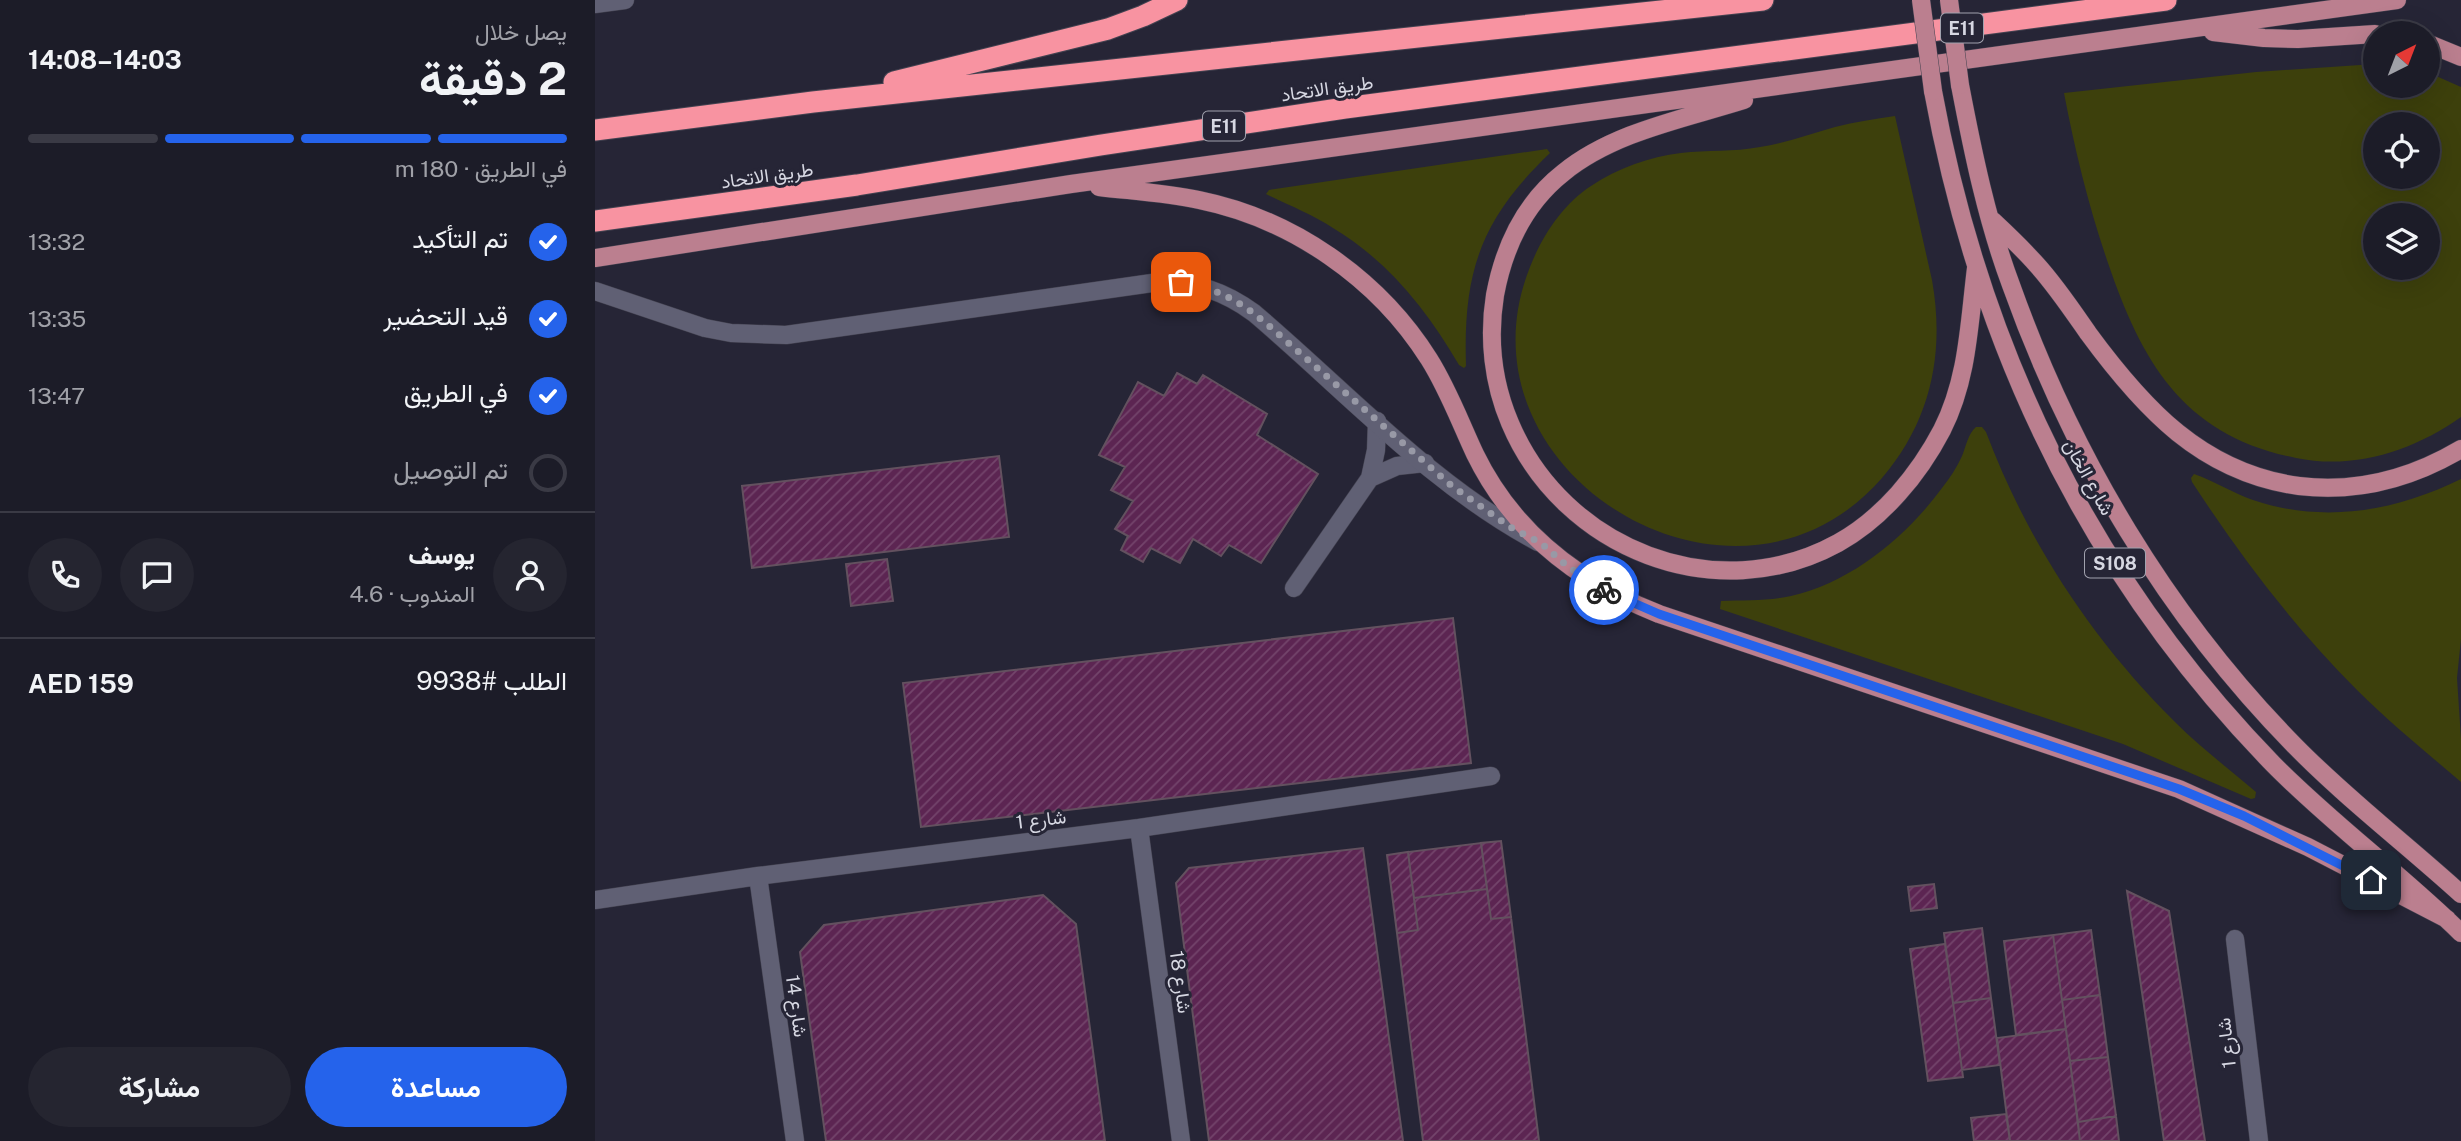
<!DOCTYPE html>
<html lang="ar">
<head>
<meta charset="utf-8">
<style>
  :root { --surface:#1c1c28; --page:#252530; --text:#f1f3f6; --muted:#a0a1a8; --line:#3a3a45; --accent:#2563eb }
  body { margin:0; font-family:"Public Sans",Vazirmatn,sans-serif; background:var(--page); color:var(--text); direction:rtl; height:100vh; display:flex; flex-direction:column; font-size:26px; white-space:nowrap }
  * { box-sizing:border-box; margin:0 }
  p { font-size:23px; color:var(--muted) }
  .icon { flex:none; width:38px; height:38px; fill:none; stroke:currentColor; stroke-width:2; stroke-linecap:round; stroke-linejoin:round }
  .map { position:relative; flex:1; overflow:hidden; direction:ltr }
  .details { display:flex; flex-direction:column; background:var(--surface); width:595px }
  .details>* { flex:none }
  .needle { width:46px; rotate:42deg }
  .fabs { position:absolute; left:1768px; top:21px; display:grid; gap:14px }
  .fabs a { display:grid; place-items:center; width:77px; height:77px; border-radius:50%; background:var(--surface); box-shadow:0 7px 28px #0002,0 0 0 2px var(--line); font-size:35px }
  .pin { position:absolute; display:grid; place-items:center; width:60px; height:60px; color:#fff; margin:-30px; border-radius:14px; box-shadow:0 4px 10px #0006 }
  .courier { position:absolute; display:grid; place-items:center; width:70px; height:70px; margin:-35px; border:5px solid #2563eb; border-radius:50%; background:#fff; color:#222; box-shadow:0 2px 9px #0007 }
  .overview em { font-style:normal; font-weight:700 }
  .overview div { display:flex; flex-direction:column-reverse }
  .overview { display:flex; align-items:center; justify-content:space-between; height:119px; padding:0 28px }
  h1 { font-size:46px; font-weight:700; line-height:52px }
  .bar { display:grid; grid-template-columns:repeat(4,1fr); gap:10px 7px; align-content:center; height:84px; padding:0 28px }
  .bar i { height:9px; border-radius:5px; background:var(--line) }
  .bar .on { background:var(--accent) }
  .bar p { grid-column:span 4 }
  .line { display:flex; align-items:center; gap:18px; padding:0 28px; border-top:2px solid var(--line) }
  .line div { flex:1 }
  .round { display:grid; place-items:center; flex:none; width:74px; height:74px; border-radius:37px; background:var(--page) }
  ol { padding:0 28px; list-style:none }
  li { display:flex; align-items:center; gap:21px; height:77px }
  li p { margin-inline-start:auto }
  li .icon { padding:7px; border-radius:50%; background:var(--accent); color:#fff; stroke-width:4 }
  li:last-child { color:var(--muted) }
  li i { width:38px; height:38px; border:4px solid var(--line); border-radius:50% }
  .primary-button { display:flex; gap:14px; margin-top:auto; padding:14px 28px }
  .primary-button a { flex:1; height:80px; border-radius:42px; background:var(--accent); color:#fff; font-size:28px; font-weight:700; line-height:80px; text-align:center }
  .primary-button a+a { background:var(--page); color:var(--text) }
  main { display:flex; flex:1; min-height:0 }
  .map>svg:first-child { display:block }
  .green { fill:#3d400c; fill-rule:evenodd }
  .building { fill:url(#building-hatch); stroke:#63515f; stroke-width:2 }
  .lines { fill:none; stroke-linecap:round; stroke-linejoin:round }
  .lane-casing { stroke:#434250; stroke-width:19 }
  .street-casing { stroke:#434250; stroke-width:19 }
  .primary-casing { stroke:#434250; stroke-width:19 }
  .highway-casing { stroke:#434250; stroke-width:23 }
  .lane { stroke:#606074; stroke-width:18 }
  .street { stroke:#606074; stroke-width:18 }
  .primary { stroke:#bb7f8f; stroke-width:18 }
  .highway { stroke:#f893a1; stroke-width:21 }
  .primary-bridge-casing { stroke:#434250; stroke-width:19; stroke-linecap:butt }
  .primary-bridge { stroke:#bb7f8f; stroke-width:18 }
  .done { stroke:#9899a6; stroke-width:7; stroke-dasharray:0 12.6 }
  .route { stroke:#2563eb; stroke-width:9 }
  .labels { text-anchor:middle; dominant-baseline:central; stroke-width:6; stroke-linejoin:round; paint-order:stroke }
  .shield { fill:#262536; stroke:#a1a2ae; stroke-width:2 }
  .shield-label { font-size:18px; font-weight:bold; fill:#d6d7e2 }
  .street-label { font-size:19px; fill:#d6d7e2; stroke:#262536 }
</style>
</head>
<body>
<main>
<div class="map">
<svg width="1866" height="1141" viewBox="0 0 1866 1141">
  <defs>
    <pattern id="building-hatch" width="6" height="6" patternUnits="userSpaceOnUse" patternTransform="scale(1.75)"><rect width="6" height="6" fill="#5c2552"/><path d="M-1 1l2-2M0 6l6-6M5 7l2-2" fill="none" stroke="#73446b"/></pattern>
  </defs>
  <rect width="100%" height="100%" fill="#262536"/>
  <path class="green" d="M 1780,64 L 1780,86 L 1832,86 L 1832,72 L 1866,87 L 1866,417 C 1818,451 1759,470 1701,458 C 1589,436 1547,363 1513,263 C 1494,208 1480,151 1469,93 L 1661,72 ZM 1780,124 L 1832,124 L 1832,177 L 1780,177 ZM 1780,215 L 1832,215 L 1832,268 L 1780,268 Z
    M 1300,116 L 1337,280 C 1350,353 1336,421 1287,478 C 1140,647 853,472 935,267 C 947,236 968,204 996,186 C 1023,168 1054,157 1086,153 C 1112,150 1139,152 1165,147 C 1191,143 1215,134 1240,127 C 1260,122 1280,119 1300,116 Z
    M 952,149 L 955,153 C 886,219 868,271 871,366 L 869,368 L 864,365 C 832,310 793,261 738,228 C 717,214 693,205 671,194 L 674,190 Z
    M 1381,427 L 1387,427 L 1391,432 C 1432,541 1497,640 1580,722 C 1605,747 1634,769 1661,792 L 1660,798 L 1656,799 L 1528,744 L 1125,609 L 1126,601 C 1150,600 1173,601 1196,596 C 1257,582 1311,537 1347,488 C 1355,478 1362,467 1367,456 C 1371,446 1373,434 1381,427 Z
    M 1599,474 C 1619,481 1638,493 1658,500 C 1729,524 1801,511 1866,479 L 1866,639 L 1862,678 L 1866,739 L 1866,782 C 1831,752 1795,723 1762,690 C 1699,627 1646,557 1597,482 L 1596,478 Z"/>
  <path class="building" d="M 582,373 L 602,384 L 608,375 L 672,414 L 662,435 L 723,474 L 666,563 L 634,545 L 626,556 L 598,539 L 585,563 L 556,548 L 548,562 L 526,550 L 533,536 L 520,529 L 538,501 L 516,490 L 530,467 L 504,455 L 543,382 L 569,396 Z
    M 404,456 L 414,537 L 157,568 L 147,486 Z
    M 292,559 L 298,601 L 256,606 L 251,564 Z
    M 858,618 L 876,763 L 326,827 L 308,683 Z
    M 906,841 L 916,917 L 896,919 L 886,843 Z
    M 886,843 L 892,889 L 819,898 L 813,852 Z
    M 768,848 L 808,1141 L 614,1141 L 581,883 L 594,868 Z
    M 813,852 L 823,930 L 802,933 L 792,855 Z
    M 1339,884 L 1342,908 L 1316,911 L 1313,887 Z
    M 892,889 L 896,919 L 916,917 L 944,1141 L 828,1141 L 802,933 L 823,930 L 819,898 Z
    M 1532,891 L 1574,911 L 1610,1141 L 1569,1141 Z
    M 448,895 L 481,924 L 510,1141 L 231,1141 L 205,952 L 229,925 Z
    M 1387,928 L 1396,998 L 1358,1003 L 1349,933 Z
    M 1496,930 L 1505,995 L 1467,1000 L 1458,935 Z
    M 1458,935 L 1471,1029 L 1421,1035 L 1409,941 Z
    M 1350,944 L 1368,1077 L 1333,1081 L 1315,949 Z
    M 1505,995 L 1513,1057 L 1475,1061 L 1467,1000 Z
    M 1396,998 L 1405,1065 L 1367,1070 L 1358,1003 Z
    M 1471,1029 L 1485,1141 L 1415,1141 L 1402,1038 Z
    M 1513,1057 L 1521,1116 L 1483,1122 L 1475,1061 Z
    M 1411,1114 L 1415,1141 L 1379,1141 L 1376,1118 Z
    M 1521,1116 L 1524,1141 L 1485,1141 L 1483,1122 Z"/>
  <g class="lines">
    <defs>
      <path id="lane" d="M 0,4 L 30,0
        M 775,478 L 802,466 L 830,463
        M 699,588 L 775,478 L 781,450 L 782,421
        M 1640,939 L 1664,1141"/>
      <path id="street" d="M 0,291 L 110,328 L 136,333 L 191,335 L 564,282 C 601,282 629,291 659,313 C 751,391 836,485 943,542
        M 544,828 L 586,1141
        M 163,876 L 200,1141
        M 0,900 L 163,876 L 544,828 L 896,776"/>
      <path id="primary" d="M 1618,32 L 1669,38 L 1703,39 L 1780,34
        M 1832,43 L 1866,57
        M 1365,85 C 1378,153 1392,221 1416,285 C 1477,456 1572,616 1700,746 C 1752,799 1811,844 1866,894
        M 1338,91 C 1385,348 1495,576 1678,764 C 1737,824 1806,874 1866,933
        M 1149,100 C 1089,119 1018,132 968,173 C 930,203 909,247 900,295 C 893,338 898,383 915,423 C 968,549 1121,610 1243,543 C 1288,518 1324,474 1347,430 C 1373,379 1374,324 1381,268
        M 504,187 C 537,191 571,193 604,200 C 697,219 783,278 834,359 C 853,389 865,422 880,454 C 918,532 985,583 1064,614 L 1584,789 L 1713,847 L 1852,919
        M 1397,220 C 1413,235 1428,249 1442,265 C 1461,286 1477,310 1493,333 C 1548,408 1607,473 1704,486 C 1762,493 1817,478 1866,449
        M 0,258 L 476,184 L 1802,0"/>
      <path id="highway" d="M 299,82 L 513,29 L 548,16 L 582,0
        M 0,130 L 218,102 L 1168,0
        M 0,221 L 262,185 L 506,145 L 750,108 L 1571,0"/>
    </defs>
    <use href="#lane" class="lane-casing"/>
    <use href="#street" class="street-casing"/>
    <use href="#primary" class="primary-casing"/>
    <use href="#highway" class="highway-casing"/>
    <use href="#lane" class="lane"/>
    <use href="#street" class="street"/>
    <use href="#primary" class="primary"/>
    <use href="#highway" class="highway"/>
    <defs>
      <path id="primary-bridge" d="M 1326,0 L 1338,91
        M 1354,0 L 1365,85"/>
    </defs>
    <use href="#primary-bridge" class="primary-bridge-casing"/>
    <use href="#primary-bridge" class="primary-bridge"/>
  </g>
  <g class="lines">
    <path class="done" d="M 586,282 C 622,288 646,302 673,325 L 857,486 L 915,527 L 946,543 L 972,566 L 1009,590"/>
    <path class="route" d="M 1009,590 L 1064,614 L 1584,789 L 1649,816 L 1776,880"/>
  </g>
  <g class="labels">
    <g class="shield">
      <rect x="1346" y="13.5" width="42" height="29" rx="5"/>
      <rect x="608" y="111.5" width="42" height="29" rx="5"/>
      <rect x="1490" y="548.5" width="60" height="29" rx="5"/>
    </g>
    <g class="shield-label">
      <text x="1367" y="28">E11</text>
      <text x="629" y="126">E11</text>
      <text x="1520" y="563">S108</text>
    </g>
    <g class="street-label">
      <text transform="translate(732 88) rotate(-8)">طريق الاتحاد</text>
      <text transform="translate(172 175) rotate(-8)">طريق الاتحاد</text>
      <text transform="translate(1494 477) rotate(61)">شارع الخان</text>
      <text transform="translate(446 819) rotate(-7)">شارع 1</text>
      <text transform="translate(586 982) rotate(82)">شارع 18</text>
      <text transform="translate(202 1006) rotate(82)">شارع 14</text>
      <text transform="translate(1631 1043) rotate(-97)">شارع 1</text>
    </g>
  </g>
</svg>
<div class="fabs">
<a><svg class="needle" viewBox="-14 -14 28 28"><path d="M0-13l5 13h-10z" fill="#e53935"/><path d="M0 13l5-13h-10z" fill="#a0a1a8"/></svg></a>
<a><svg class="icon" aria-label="locate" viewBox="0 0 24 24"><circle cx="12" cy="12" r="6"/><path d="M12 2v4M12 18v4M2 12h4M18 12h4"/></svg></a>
<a><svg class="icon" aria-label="layers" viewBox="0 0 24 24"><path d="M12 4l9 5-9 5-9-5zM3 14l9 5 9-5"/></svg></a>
</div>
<div class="pin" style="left:586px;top:282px;background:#ea580c"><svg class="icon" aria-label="bag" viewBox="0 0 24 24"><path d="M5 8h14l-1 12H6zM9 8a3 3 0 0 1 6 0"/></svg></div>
<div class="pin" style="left:1776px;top:880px;background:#1f2937"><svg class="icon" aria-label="home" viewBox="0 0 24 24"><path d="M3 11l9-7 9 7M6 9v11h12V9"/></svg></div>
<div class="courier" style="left:1009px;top:590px"><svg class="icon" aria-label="bike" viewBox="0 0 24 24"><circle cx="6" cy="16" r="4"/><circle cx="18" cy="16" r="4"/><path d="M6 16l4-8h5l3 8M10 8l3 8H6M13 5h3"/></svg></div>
</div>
<section class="details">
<div class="overview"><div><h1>2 دقيقة</h1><p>يصل خلال</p></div><em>14:03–14:08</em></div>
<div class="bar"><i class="on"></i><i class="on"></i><i class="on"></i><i></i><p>في الطريق · 180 m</p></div>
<ol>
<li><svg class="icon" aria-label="check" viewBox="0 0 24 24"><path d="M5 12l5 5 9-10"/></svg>تم التأكيد<p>13:32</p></li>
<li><svg class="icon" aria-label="check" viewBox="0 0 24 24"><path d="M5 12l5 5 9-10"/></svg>قيد التحضير<p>13:35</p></li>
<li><svg class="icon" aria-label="check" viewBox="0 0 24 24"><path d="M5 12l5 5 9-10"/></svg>في الطريق<p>13:47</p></li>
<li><i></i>تم التوصيل</li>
</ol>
<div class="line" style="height:126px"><a class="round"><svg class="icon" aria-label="person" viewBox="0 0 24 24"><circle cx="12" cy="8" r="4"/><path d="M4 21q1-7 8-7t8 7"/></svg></a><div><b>يوسف</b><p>المندوب · 4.6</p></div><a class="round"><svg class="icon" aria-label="chat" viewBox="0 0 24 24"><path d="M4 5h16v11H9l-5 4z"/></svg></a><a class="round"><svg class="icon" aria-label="phone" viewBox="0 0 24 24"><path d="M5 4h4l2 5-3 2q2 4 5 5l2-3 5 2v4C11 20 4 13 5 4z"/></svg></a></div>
<div class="line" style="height:91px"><div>الطلب #9938</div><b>AED 159</b></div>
<div class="primary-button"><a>مساعدة</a><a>مشاركة</a></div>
</section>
</main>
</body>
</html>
